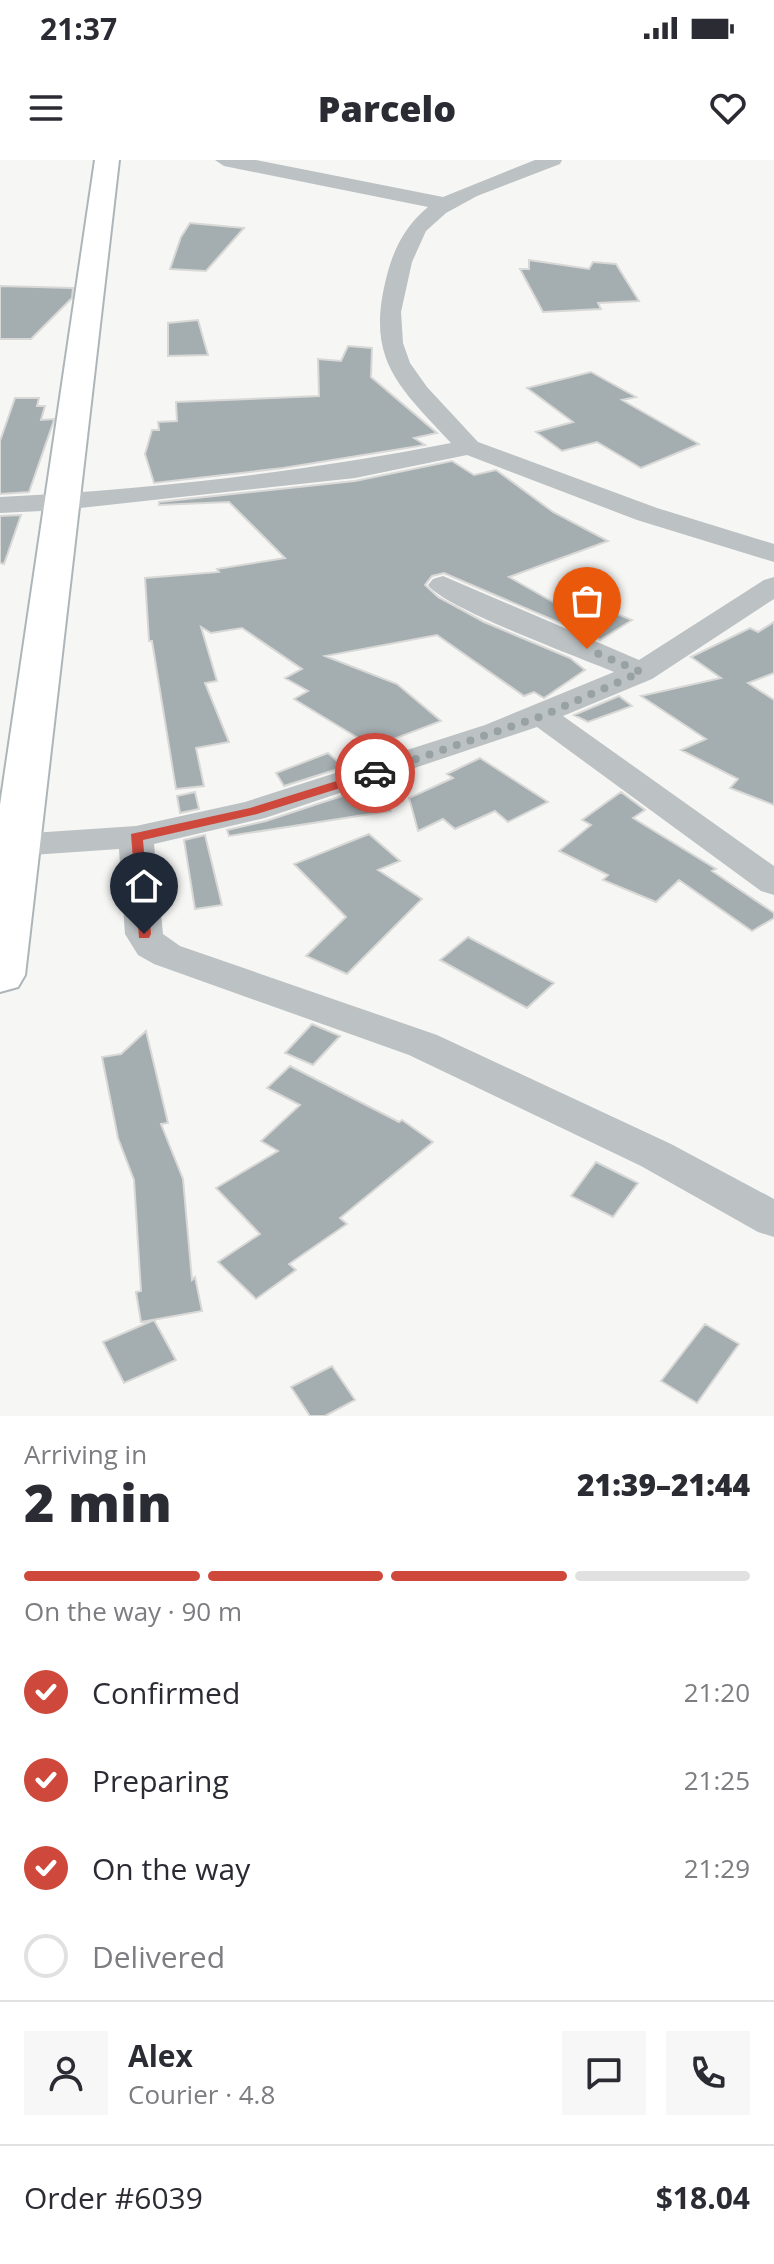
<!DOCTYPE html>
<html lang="en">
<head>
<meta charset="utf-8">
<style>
  :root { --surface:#fff; --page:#f7f7f7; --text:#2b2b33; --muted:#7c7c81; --line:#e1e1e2; --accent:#ce483c }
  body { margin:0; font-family:"Open Sans",sans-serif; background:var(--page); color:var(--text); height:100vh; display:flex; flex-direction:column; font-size:30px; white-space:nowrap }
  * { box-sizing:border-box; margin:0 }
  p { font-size:26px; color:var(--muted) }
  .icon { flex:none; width:44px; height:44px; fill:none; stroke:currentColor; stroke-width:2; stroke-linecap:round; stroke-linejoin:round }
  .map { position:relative; height:1256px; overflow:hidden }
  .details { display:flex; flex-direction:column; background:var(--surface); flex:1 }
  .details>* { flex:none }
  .pin { position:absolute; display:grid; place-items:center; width:68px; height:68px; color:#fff; margin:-82px -34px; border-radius:50% 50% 50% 0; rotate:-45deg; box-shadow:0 0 8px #0007 }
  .pin .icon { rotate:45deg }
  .courier { position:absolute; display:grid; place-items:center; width:80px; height:80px; margin:-40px; border:6px solid #ce483c; border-radius:50%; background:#fff; color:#222; box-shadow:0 2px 10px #0007 }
  .overview em { font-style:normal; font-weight:800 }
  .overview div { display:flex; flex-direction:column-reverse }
  .overview { display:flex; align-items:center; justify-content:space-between; height:136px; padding:0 24px }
  h1 { font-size:52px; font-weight:800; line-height:60px }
  .bar { display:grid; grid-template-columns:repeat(4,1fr); gap:12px 8px; align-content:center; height:96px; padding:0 24px }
  .bar i { height:10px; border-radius:6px; background:var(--line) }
  .bar .on { background:var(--accent) }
  .bar p { grid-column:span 4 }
  .line { display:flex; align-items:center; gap:20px; padding:0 24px; border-top:2px solid var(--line) }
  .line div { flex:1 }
  .round { display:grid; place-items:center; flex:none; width:84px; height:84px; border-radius:0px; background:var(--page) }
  ol { padding:0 24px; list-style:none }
  li { display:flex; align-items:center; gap:24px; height:88px }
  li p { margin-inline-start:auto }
  li .icon { padding:8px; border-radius:50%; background:var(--accent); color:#fff; stroke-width:4 }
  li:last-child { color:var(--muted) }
  li i { width:44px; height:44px; border:4px solid var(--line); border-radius:50% }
  .status { display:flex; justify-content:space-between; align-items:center; height:56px; padding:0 40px; background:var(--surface); direction:ltr }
  .status svg { height:22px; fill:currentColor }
  header { display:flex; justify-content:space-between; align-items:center; height:104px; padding:0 24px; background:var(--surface); font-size:36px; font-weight:800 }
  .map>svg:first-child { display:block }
  .building { fill:#a4adb0; stroke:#d8d8d6; stroke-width:2 }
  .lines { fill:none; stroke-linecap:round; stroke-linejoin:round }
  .secondary-casing { stroke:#aeb5b8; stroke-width:4 }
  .minor { fill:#bcc1c3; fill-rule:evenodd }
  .secondary { fill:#fff; fill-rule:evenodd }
  .route { fill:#ce483c }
  .done { stroke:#98a2a5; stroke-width:8; stroke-dasharray:0 14.4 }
</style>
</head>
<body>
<div class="status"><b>21:37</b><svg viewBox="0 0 49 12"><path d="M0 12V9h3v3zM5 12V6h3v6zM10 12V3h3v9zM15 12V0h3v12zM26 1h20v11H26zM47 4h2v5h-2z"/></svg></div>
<header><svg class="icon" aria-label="menu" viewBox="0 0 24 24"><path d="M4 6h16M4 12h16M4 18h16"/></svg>Parcelo<svg class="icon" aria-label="heart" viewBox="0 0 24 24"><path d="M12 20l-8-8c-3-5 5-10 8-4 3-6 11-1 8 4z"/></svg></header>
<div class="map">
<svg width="774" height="1256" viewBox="0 0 774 1256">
  <rect width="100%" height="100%" fill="#f6f6f4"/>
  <path class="building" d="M 190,63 L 244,68 L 206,111 L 170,109 L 181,77 Z
    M 529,100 L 589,109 L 593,102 L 616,104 L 639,141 L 598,143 L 601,149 L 543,152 L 520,109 L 529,109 Z
    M 0,126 L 73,128 L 72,138 L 31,179 L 0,179 Z
    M 198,160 L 208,195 L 168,196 L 168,163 Z
    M 348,186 L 372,188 L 371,217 L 437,273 L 414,278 L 425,285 L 283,308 L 154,323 L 145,294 L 152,270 L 159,270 L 158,262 L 177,261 L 176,242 L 319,236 L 318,199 L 341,201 Z
    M 591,212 L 636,237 L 622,240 L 699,284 L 641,308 L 597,282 L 562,291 L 536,272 L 573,262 L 527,228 Z
    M 15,238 L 39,238 L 37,246 L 45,246 L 41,260 L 54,259 L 53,263 L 29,332 L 0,334 L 0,281 Z
    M 452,301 L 474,315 L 496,310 L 553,352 L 608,381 L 509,417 L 576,455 L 584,455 L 598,446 L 632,460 L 600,480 L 444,413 L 432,416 L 425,425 L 438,437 L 484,462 L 570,498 L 585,510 L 544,538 L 534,532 L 524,536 L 437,475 L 325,496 L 397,524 L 441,561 L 373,587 L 294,539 L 308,531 L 285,518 L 302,509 L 242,468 L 211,473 L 201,467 L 217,521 L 205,523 L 229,582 L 196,588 L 204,626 L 176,629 L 152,481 L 149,481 L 145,418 L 219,412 L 217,409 L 285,398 L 229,342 L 159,345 L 159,342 L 355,321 Z
    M 21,355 L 4,404 L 0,403 L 0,356 Z
    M 774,462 L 774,513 L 748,523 L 774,540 L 774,645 L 730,628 L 738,619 L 681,590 L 706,579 L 641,536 L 721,518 L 691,497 L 750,468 L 758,472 Z
    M 619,536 L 632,546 L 588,562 L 574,555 Z
    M 328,593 L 344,607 L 284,626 L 276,613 Z
    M 480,598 L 548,642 L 508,662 L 495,651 L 455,669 L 443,659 L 418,671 L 409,638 L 453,618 L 447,614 Z
    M 366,628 L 390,651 L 229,676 L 227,670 L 266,661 Z
    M 195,632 L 199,649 L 180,653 L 177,636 Z
    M 621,632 L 645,650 L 633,658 L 716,709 L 712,711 L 774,753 L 774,758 L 752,771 L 679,720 L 656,742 L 603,720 L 608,715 L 559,691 L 591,665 L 582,660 Z
    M 369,674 L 400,701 L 378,710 L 422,739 L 347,814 L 306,796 L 346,757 L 294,704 Z
    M 205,675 L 222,745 L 195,749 L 184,680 Z
    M 468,777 L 554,823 L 527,848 L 440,800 Z
    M 312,864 L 340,876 L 313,905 L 285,893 Z
    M 146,871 L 168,963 L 161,964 L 183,1019 L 192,1120 L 195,1117 L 202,1151 L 141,1162 L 136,1132 L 141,1131 L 134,1020 L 118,978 L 102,897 L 121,894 Z
    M 290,906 L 399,962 L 402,960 L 433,982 L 340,1058 L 347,1064 L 289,1104 L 296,1110 L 256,1139 L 218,1102 L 260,1074 L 216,1028 L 278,991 L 261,981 L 300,945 L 267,928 Z
    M 596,1002 L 638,1023 L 613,1057 L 571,1036 Z
    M 154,1160 L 176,1200 L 124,1223 L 103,1182 Z
    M 705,1164 L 739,1184 L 697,1243 L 661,1221 Z
    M 332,1206 L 355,1240 L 325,1256 L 310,1256 L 291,1227 Z"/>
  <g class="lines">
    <defs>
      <path id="secondary" d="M 95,0 L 119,0 L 25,815 L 18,827 L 0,832 L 0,645 Z"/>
    </defs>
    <use href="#secondary" class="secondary-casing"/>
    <path class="minor" d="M 215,0 L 256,0 L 443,37 L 535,0 L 562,0 L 560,4 L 477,36 L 446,53 L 426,71 L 412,102 L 401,152 L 403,183 L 410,203 L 427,227 L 478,282 L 657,348 L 774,384 L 774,402 L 637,360 L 467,295 L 355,318 L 62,350 L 0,353 L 0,337 C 151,330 303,312 451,283 C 397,225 365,199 387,115 C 394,88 406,65 428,47 L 224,6 Z
      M 443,416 L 639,500 L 764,420 L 774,417 L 774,439 L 652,519 L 563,556 L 774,706 L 774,735 L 761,731 L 537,567 L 265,658 L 154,684 L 163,774 L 180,786 L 437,875 L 671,984 L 774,1039 L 774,1077 L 758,1072 L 641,1006 L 409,895 L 154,804 L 138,795 L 125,774 L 119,689 L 17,696 L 4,693 L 0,686 L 4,677 L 17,674 L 136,666 L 245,642 L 485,565 L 614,512 C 581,498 444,448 428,425 L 433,419 Z"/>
    <use href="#secondary" class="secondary"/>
  </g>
  <path class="route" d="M 375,609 L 379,610 L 379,616 L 257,654 L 143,680 L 151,774 L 149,778 L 139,778 L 131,674 L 250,648 Z"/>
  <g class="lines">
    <path class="done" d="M 375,613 L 542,556 L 641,512 L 587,489"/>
  </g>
</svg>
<div class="pin" style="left:587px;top:489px;background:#ea580c"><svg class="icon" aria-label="bag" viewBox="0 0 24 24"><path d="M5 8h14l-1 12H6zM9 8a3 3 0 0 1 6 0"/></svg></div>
<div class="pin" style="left:144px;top:774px;background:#1f2937"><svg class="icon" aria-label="home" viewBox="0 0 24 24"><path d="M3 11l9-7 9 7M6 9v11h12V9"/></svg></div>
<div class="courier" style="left:375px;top:613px"><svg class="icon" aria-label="car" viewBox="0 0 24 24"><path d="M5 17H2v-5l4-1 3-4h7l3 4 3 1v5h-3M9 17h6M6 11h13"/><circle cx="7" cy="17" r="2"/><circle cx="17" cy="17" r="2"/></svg></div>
</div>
<section class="details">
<div class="overview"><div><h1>2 min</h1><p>Arriving in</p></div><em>21:39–21:44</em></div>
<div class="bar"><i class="on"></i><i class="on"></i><i class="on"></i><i></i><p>On the way · 90 m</p></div>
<ol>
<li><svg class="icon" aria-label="check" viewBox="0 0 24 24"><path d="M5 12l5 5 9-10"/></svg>Confirmed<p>21:20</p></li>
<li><svg class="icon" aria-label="check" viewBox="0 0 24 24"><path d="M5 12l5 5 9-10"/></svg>Preparing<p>21:25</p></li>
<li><svg class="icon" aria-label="check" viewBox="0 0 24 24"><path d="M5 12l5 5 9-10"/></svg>On the way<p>21:29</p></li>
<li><i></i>Delivered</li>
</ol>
<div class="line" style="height:144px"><a class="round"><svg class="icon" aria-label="person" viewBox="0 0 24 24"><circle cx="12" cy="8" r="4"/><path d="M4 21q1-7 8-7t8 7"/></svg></a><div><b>Alex</b><p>Courier · 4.8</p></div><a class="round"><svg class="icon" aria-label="chat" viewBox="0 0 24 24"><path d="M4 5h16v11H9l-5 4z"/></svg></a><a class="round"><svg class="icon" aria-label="phone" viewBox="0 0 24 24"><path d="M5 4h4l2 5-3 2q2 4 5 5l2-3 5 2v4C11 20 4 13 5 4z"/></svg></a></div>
<div class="line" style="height:104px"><div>Order #6039</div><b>$18.04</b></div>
</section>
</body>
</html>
